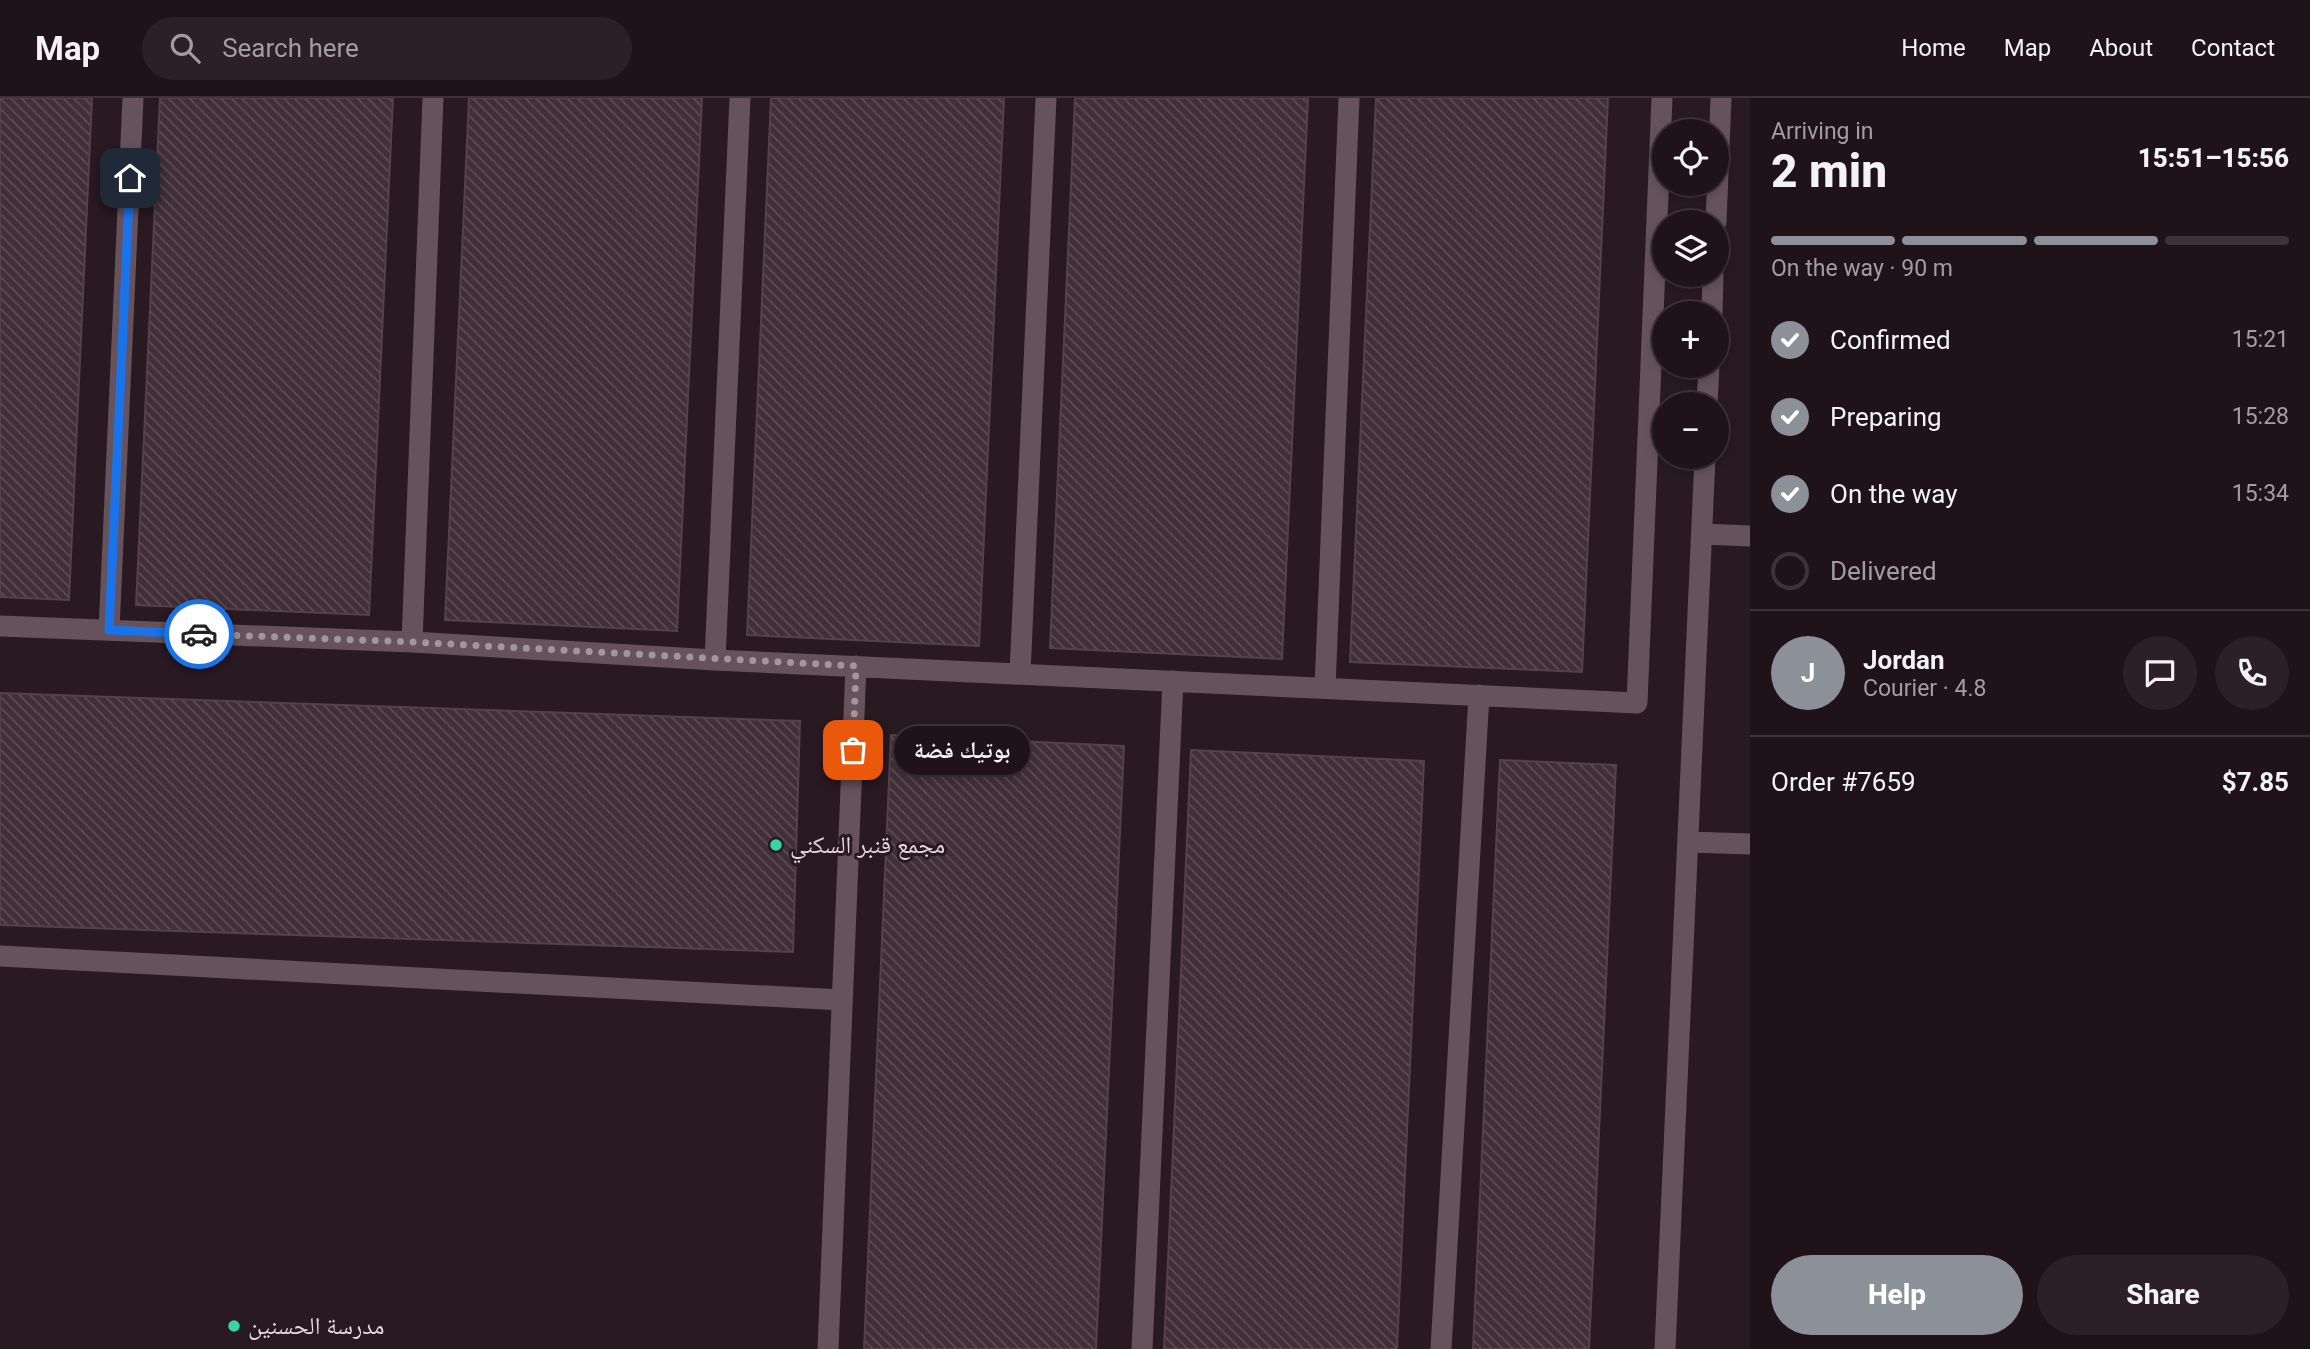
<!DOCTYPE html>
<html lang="en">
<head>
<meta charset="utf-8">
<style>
  :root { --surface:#1f1319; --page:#2c2026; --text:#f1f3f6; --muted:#a19ea2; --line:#3c3238; --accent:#8c9099 }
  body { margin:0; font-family:Roboto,"Noto Naskh Arabic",sans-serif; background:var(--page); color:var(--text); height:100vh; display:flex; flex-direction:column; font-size:26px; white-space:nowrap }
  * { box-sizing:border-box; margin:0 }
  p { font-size:23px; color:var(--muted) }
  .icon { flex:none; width:38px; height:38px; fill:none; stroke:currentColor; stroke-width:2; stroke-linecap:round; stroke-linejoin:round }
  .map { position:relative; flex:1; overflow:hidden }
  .panel { display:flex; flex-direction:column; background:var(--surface); width:560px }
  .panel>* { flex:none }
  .fabs { position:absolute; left:1652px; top:21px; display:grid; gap:14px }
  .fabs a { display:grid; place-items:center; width:77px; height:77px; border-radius:50%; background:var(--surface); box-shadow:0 4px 10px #0003,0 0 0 2px var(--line); font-size:35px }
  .pin { position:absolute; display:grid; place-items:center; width:60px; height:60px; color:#fff; margin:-30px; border-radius:14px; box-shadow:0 4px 10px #0006 }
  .courier { position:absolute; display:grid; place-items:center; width:70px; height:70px; margin:-35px; border:5px solid #1a73e8; border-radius:50%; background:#fff; color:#222; box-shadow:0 2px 9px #0007 }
  .bubble { position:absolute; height:49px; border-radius:24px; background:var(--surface); box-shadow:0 4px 10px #0003,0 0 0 2px var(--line); font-size:23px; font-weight:800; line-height:49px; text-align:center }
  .summary em { font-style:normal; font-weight:800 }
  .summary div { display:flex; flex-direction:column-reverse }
  .summary { display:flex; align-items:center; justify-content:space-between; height:119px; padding:0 21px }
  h1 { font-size:46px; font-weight:800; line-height:52px }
  .bar { display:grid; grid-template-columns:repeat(4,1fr); gap:10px 7px; align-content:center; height:84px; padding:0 21px }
  .bar i { height:9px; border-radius:5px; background:var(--line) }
  .bar .on { background:var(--accent) }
  .bar p { grid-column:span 4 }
  .line { display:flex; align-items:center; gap:18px; padding:0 21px; border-top:2px solid var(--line) }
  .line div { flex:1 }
  .round { display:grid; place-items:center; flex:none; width:74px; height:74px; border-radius:37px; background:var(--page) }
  ol { padding:0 21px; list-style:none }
  li { display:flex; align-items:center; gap:21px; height:77px }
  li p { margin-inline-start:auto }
  li .icon { padding:7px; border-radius:50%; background:var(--accent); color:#fff; stroke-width:4 }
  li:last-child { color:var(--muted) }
  li i { width:38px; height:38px; border:4px solid var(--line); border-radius:50% }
  .action { display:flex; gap:14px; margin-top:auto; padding:14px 21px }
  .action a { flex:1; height:80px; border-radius:42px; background:var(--accent); color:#fff; font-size:28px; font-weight:800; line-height:80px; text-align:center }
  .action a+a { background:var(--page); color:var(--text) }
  header { display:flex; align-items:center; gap:42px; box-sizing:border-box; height:98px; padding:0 35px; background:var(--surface); border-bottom:2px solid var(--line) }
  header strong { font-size:33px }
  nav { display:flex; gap:38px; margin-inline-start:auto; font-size:24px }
  .search { width:490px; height:63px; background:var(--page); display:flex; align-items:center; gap:18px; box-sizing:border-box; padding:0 24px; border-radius:38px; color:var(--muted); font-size:26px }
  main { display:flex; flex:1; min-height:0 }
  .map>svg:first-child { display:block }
  .building { fill:url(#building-back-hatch); stroke:#54414a; stroke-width:2 }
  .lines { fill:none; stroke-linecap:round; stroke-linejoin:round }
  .street { stroke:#66525b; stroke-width:21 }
  .done { stroke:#a3959c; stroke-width:7; stroke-dasharray:0 12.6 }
  .route { stroke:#1a73e8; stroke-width:9 }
  .poi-dot { fill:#36d4a7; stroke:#291921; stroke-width:2.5 }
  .labels { text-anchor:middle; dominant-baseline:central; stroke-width:6; stroke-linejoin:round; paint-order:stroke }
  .poi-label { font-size:24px; fill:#e4d8de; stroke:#291921; text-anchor:start }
</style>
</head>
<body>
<header>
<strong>Map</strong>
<div class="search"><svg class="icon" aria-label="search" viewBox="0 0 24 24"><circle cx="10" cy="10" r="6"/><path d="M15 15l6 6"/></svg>Search here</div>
<nav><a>Home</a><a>Map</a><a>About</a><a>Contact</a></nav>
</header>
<main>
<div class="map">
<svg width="1750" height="1251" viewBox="0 0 1750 1251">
  <defs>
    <pattern id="building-back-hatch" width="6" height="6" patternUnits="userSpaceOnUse" patternTransform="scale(1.75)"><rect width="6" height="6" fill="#412f37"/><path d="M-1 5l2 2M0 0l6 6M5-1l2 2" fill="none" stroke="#5c4c54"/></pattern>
  </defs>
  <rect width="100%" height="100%" fill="#291921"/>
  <path class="building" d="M 0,0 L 92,0 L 69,502 L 0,499 Z
    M 160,0 L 393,0 L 369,517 L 136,507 Z
    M 469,0 L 702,0 L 677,533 L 445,522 Z
    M 771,0 L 1004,0 L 979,548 L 747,537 Z
    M 1075,0 L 1308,0 L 1282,561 L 1050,550 Z
    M 1376,0 L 1608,0 L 1582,574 L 1350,564 Z
    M 0,595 L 800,623 L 793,854 L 0,827 Z
    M 891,637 L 1124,648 L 1096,1251 L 864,1251 Z
    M 1191,652 L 1424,663 L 1397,1251 L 1164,1251 Z
    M 1500,662 L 1616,667 L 1589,1251 L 1473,1251 Z"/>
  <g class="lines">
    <path class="street" d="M 1716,124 L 1721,0
      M 1712,215 L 1713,177
      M 1707,306 L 1709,268
      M 1702,436 L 1750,438
      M 0,528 L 412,544 L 715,562 L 1637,605 L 1662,0
      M 109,532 L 133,0
      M 412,544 L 433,0
      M 715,562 L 740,0
      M 1020,576 L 1046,0
      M 1325,590 L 1349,0
      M 1688,744 L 1750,746
      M 0,858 L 842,902
      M 828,1251 L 856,568
      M 1142,1251 L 1173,583
      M 1441,1251 L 1479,597
      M 1665,1251 L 1705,359"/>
  </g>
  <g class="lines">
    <path class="done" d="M 199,536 L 412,544 L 856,568 L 853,652"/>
    <path class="route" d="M 130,80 L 109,532 L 199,536"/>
  </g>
  <g class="poi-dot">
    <circle cx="776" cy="747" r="7"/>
    <circle cx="234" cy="1228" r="7"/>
  </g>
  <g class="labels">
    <g class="poi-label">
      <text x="790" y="747">مجمع قنبر السكني</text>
      <text x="248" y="1228">مدرسة الحسنين</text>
    </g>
  </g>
</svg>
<div class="fabs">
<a><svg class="icon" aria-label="locate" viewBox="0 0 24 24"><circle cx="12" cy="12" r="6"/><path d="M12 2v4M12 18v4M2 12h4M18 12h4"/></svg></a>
<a><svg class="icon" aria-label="layers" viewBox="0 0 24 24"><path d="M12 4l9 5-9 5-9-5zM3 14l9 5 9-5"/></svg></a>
<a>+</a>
<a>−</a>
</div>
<div class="pin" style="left:853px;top:652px;background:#ea580c"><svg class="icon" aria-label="bag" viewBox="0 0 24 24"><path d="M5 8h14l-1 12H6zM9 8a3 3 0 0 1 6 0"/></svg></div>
<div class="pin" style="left:130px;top:80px;background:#1f2937"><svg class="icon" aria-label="home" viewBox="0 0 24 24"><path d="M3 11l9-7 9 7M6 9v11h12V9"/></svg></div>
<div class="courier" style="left:199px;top:536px"><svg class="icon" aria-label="car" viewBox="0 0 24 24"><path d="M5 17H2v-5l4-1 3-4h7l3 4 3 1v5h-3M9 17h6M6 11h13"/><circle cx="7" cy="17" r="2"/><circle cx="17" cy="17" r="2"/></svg></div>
<div class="bubble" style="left:894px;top:628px;width:136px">بوتيك فضة</div>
</div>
<section class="panel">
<div class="summary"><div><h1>2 min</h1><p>Arriving in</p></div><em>15:51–15:56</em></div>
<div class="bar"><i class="on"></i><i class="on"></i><i class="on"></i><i></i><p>On the way · 90 m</p></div>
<ol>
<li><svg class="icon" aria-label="check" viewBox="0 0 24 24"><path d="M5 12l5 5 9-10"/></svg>Confirmed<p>15:21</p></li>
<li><svg class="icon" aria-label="check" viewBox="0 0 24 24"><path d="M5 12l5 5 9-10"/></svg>Preparing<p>15:28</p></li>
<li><svg class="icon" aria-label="check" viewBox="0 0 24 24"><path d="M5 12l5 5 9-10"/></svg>On the way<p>15:34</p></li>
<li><i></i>Delivered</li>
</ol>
<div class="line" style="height:126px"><b class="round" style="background:var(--accent);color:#fff">J</b><div><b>Jordan</b><p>Courier · 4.8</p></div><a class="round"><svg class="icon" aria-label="chat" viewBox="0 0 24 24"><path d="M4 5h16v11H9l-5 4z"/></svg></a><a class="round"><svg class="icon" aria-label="phone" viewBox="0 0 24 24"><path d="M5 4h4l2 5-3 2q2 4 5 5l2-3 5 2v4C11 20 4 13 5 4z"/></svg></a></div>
<div class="line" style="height:91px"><div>Order #7659</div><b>$7.85</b></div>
<div class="action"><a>Help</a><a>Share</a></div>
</section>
</main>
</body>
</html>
